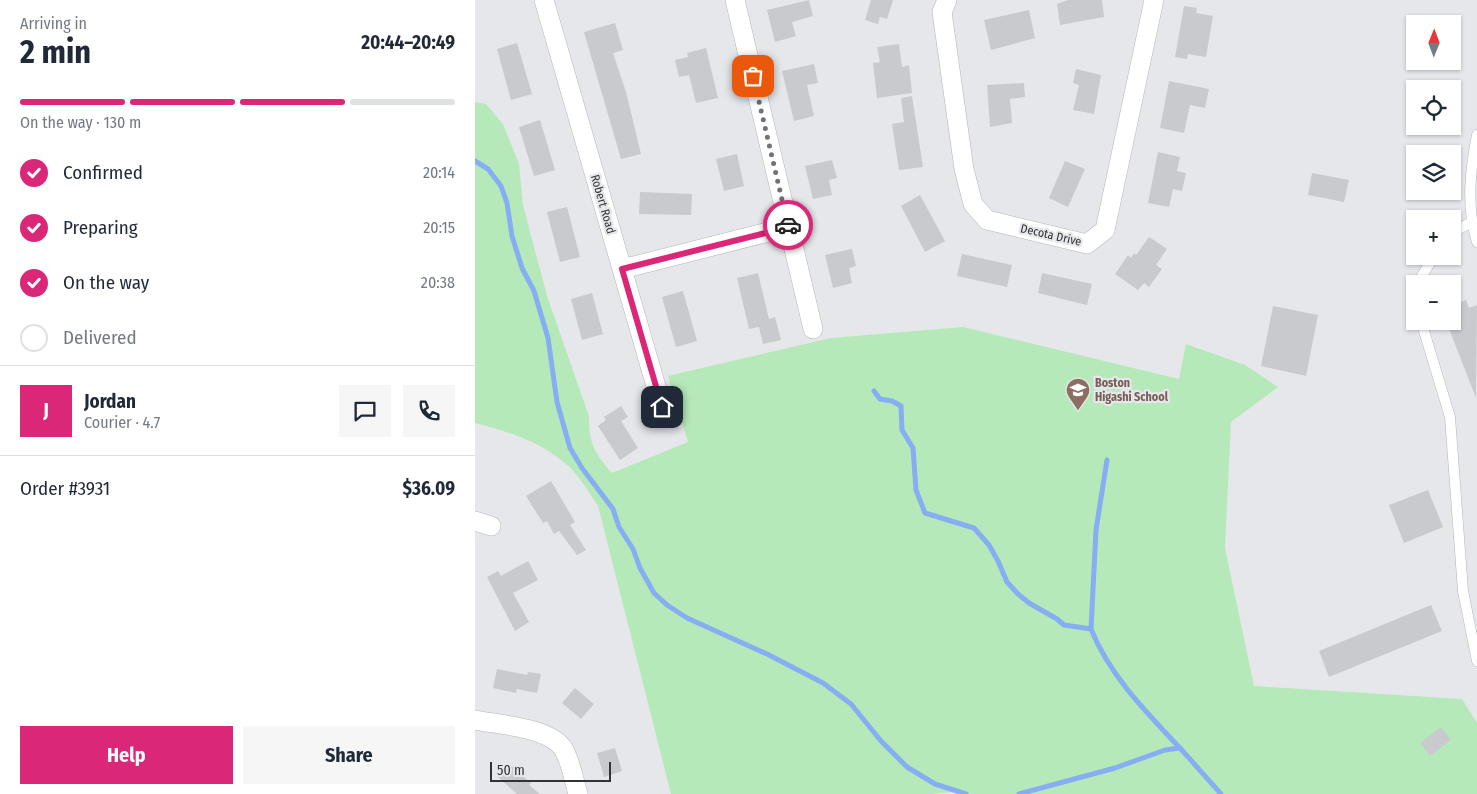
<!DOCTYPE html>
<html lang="en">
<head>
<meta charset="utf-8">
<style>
  :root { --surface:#fff; --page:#f6f6f7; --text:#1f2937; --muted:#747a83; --line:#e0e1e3; --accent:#db2777 }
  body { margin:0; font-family:"Fira Sans Condensed",sans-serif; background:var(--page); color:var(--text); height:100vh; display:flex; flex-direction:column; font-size:19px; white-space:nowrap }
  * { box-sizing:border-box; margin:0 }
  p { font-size:16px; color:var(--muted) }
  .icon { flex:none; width:28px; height:28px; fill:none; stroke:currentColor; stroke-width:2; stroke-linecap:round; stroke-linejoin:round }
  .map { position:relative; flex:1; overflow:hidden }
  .side { display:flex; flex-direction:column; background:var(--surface); width:475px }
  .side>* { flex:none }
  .needle { width:32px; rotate:1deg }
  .fabs { position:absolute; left:931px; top:15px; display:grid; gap:10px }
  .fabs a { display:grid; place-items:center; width:55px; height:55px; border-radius:0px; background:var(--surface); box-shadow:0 1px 4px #0004; font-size:25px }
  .scale { position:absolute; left:15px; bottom:12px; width:121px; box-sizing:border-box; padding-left:5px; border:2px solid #323335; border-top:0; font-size:14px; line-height:18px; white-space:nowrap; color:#323335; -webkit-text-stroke:4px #e6e7eb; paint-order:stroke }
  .pin { position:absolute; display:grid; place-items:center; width:42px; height:42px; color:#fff; margin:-21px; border-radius:10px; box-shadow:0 2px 8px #0006 }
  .courier { position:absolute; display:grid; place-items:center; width:50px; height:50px; margin:-25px; border:4px solid #db2777; border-radius:50%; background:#fff; color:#222; box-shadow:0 1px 6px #0007 }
  .summary em { font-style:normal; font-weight:700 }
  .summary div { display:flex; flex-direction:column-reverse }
  .summary { display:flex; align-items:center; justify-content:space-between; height:85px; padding:0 20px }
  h1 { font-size:32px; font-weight:700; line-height:38px }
  .bar { display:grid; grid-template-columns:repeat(4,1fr); gap:8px 5px; align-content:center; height:60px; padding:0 20px }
  .bar i { height:6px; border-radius:4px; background:var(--line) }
  .bar .selected { background:var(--accent) }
  .bar p { grid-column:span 4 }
  .line { display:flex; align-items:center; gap:12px; padding:0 20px; border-top:1px solid var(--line) }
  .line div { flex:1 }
  .round { display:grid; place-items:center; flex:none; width:52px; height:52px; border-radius:0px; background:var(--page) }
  ol { padding:0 20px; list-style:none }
  li { display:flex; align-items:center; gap:15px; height:55px }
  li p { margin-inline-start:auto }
  li .icon { padding:5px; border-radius:50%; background:var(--accent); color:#fff; stroke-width:4 }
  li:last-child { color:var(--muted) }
  li i { width:28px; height:28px; border:2px solid var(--line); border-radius:50% }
  .button { display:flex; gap:10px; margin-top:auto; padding:10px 20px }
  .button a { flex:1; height:58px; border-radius:0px; background:var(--accent); color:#fff; font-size:20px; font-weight:700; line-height:58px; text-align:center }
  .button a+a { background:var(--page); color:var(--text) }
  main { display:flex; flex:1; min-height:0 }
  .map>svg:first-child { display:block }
  .green { fill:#b6e9ba }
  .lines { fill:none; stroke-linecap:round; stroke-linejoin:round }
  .stream { stroke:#87adf2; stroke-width:5 }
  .building { fill:#c9cace }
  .lane-casing { stroke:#b4b5b9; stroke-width:11 }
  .street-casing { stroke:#b4b5b9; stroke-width:20 }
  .lane { stroke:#fff; stroke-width:10 }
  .street { stroke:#fff; stroke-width:19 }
  .done { stroke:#717275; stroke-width:5; stroke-dasharray:0 9 }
  .route { stroke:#db2777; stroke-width:6 }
  .labels { text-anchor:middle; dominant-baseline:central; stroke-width:4.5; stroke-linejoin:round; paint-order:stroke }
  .street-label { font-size:12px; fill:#323335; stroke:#e6e7eb }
  .education-label { font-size:12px; font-weight:bold; fill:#785e54; stroke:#e6e7eb; text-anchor:start }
</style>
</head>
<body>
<main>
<section class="side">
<div class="summary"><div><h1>2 min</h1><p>Arriving in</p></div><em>20:44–20:49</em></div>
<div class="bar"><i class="selected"></i><i class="selected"></i><i class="selected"></i><i></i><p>On the way · 130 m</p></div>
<ol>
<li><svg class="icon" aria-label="check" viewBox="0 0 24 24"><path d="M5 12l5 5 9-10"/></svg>Confirmed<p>20:14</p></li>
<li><svg class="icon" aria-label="check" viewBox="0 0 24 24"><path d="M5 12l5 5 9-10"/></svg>Preparing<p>20:15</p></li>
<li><svg class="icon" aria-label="check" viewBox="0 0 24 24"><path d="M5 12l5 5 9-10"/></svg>On the way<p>20:38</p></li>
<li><i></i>Delivered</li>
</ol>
<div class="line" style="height:90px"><b class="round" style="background:var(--accent);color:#fff">J</b><div><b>Jordan</b><p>Courier · 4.7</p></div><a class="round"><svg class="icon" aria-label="chat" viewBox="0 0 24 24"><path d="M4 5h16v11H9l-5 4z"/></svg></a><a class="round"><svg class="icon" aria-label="phone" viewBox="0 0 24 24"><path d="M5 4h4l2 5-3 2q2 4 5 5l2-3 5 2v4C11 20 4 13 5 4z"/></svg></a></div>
<div class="line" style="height:65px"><div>Order #3931</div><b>$36.09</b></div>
<div class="button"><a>Help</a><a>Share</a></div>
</section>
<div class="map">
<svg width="1002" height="794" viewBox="0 0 1002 794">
  <rect width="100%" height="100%" fill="#e6e7eb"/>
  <path class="green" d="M 0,102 L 11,104 L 28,124 L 44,164 L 48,205 L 72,296 L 114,416 C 114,444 119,452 137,473 L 213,442 L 193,376 L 356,338 L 488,327 L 704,379 L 711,344 L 770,365 L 803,387 L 756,422 L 750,548 L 779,686 L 987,699 L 1002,723 L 1002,794 L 481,794 L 480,792 L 456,794 L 196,794 L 123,506 C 112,490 102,471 86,460 C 61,440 31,431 0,423 Z"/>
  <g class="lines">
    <path class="stream" d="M 0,161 L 13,169 L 26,186 L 32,203 L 37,236 L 47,268 L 59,291 L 73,338 L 82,402 L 95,448 L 107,468 L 138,509 L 144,527 L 158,549 L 165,568 L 179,593 L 192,605 L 212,618 L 292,654 L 348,683 L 376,704 L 406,741 L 432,767 L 460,784 L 491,794
      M 399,391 L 405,399 L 417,401 L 426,406 L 427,430 L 438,448 L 441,490 L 450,513 L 499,528 L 514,545 L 523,561 L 532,582 L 543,594 L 554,603 L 582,619 L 589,625 L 616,629 C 635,676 671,712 705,748
      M 616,629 L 621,530 L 632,460
      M 544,794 L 640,768 L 690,750 L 705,748 L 746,794"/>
  </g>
  <path class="building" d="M 334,0 L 338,16 L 317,22 L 321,36 L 300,42 L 292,10 Z
    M 396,0 L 418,0 L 412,19 L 405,17 L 403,24 L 390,20 Z
    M 593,0 L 627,0 L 629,17 L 585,25 L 582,4 Z
    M 709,6 L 722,8 L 721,13 L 738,16 L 731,57 L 713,54 L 712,59 L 700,57 Z
    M 554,10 L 560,38 L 516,50 L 509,20 Z
    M 140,23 L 148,50 L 138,53 L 151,92 L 166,154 L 146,159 L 109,32 Z
    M 42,43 L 57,94 L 36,100 L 22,49 Z
    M 424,44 L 427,67 L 434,65 L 437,93 L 402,98 L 398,63 L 405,62 L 402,47 Z
    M 231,48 L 243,98 L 221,103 L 214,75 L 204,77 L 200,60 L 213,57 L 212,53 Z
    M 339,64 L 343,83 L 332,85 L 339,116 L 319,121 L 307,71 Z
    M 601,69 L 626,75 L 619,114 L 598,110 L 604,85 L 598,83 Z
    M 694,81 L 734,89 L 730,108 L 715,105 L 709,133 L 685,128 Z
    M 549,83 L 550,97 L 535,99 L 537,123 L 515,127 L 512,85 Z
    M 437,96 L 448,167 L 424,170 L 417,124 L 429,122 L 426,98 Z
    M 65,120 L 80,170 L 59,176 L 44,127 Z
    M 683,152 L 705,157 L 702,171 L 711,173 L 707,191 L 698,189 L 694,207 L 673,203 Z
    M 262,154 L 269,186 L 249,191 L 241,159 Z
    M 357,160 L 362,178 L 354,180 L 357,195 L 338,199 L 330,166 Z
    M 590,161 L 610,169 L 593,207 L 574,198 Z
    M 837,173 L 874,180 L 869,202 L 833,195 Z
    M 165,192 L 217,194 L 216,215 L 164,214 Z
    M 445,195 L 470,241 L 450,252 L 426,206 Z
    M 92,207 L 105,257 L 85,262 L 72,212 Z
    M 674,237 L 692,249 L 681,265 L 687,269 L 674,287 L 669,283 L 663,290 L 640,274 L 653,255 L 656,258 L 659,253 L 661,255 Z
    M 377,249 L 381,266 L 374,268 L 377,283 L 358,288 L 350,255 Z
    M 487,254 L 537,265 L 532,287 L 482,276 Z
    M 283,273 L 294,319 L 300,317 L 306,340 L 288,344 L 284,327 L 274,329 L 262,278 Z
    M 567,273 L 617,284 L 612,305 L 563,293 Z
    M 208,291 L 222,341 L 201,347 L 187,297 Z
    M 117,293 L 128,334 L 107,340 L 96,299 Z
    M 991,300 L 994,308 L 1002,305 L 1001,398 L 971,321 L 978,321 L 978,305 Z
    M 798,306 L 843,315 L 831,376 L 786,366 Z
    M 146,406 L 153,417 L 146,421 L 163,448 L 145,460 L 123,426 L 131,420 L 129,417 Z
    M 76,481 L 100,522 L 95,525 L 111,550 L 102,555 L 84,531 L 79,534 L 72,521 L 68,523 L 51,496 Z
    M 953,490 L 968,527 L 929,543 L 914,505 Z
    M 53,561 L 63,580 L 38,593 L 54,622 L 40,631 L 12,577 L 23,571 L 26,576 Z
    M 956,605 L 967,631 L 854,677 L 844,651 Z
    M 22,669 L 52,675 L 53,672 L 66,674 L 62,693 L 42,689 L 41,693 L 18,688 Z
    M 100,688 L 119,704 L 106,719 L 87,703 Z
    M 966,727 L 976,740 L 955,756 L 945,743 Z
    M 140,748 L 147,771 L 129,777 L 122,753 Z
    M 33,763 L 56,783 L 54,785 L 65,794 L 42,794 L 22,776 Z"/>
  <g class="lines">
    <defs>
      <path id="lane" d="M 1002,135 C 995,170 991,208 1002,242
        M 978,232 L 997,222
        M 942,284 L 959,256
        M 946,321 L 975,417 L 988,591 L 1002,661"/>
      <path id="street" d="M 69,0 L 187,407
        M 260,0 L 338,329
        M 472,0 L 467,12 L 489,169 L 498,204 L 512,220 L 612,244 L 630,230 L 679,0
        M 147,269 L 313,227
        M 0,521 L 16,526
        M 0,720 C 24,725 76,727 89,750 C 96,763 99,780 103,794"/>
    </defs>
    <use href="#lane" class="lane-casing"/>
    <use href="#street" class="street-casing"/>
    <use href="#lane" class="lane"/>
    <use href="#street" class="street"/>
  </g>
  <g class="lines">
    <path class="done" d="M 278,76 L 313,225"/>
    <path class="route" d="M 187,407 L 147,269 L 314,227 L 313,225"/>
  </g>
  <defs>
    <symbol id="school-pin" viewBox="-11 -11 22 30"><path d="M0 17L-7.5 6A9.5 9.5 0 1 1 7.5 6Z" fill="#8d6e63" stroke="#e6e7eb"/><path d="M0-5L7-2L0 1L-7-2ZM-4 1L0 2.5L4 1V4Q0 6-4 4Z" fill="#fff"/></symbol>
  </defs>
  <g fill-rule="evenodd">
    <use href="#school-pin" x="589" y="376" width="28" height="38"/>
  </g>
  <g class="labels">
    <g class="street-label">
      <text transform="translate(128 204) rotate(74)">Robert Road</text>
      <text transform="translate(576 235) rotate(13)">Decota Drive</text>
    </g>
    <g class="education-label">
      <text x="620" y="383">Boston<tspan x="620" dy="14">Higashi School</tspan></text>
    </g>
  </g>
</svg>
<div class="fabs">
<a><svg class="needle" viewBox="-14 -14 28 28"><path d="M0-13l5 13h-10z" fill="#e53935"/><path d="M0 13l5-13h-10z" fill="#747a83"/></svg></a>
<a><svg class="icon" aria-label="locate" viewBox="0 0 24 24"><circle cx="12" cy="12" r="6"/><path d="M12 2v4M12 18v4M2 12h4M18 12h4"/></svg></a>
<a><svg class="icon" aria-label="layers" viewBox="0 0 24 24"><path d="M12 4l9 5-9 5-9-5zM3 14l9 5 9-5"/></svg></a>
<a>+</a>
<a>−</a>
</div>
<div class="scale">50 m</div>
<div class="pin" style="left:278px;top:76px;background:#ea580c"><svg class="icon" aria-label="bag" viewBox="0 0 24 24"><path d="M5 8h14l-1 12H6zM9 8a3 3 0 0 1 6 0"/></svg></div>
<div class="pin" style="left:187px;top:407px;background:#1f2937"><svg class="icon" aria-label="home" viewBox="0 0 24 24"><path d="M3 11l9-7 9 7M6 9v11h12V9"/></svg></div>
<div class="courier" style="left:313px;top:225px"><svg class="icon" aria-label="car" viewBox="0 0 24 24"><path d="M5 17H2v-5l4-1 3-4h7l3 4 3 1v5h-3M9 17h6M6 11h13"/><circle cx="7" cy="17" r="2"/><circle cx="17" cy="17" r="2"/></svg></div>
</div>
</main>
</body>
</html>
